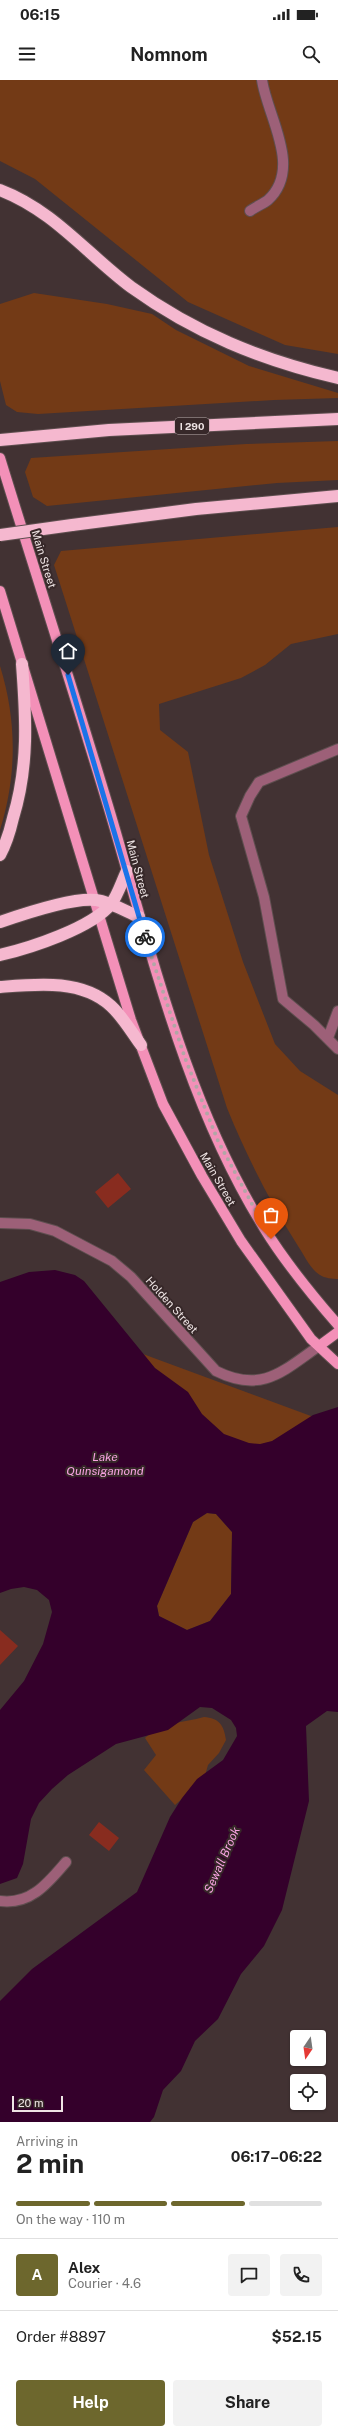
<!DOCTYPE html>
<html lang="en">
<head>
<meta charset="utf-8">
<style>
  :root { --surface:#fff; --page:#f2f2f2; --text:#222; --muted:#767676; --line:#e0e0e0; --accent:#6d672d }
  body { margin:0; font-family:"Public Sans",sans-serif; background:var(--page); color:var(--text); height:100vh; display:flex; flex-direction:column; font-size:15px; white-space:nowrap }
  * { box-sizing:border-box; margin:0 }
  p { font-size:13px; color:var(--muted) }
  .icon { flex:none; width:22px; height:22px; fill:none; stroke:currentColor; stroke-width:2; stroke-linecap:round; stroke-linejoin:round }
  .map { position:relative; height:2042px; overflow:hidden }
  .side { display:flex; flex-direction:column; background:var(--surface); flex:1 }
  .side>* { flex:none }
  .needle { width:26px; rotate:193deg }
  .fabs { position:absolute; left:290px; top:1950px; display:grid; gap:8px }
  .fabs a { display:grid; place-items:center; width:36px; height:36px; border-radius:4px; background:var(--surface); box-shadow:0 1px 3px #0004; font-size:20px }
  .scale { position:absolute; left:12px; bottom:10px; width:51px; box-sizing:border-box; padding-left:4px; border:2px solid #eee4e4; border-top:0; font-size:11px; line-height:14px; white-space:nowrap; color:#eee4e4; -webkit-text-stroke:3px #372829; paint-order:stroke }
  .pin { position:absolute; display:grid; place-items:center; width:34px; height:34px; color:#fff; margin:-41px -17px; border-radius:50% 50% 50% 0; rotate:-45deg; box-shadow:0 0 4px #0007 }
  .pin .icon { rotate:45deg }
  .courier { position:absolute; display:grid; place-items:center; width:40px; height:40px; margin:-20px; border:3px solid #1a73e8; border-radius:50%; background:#fff; color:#222; box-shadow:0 1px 5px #0007 }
  .head em { font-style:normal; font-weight:700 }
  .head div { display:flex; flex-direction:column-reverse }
  .head { display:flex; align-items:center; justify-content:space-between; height:68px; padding:0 16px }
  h1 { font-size:26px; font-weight:700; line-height:30px }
  .bar { display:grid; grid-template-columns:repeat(4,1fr); gap:6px 4px; align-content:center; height:48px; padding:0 16px }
  .bar i { height:5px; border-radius:3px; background:var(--line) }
  .bar .on { background:var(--accent) }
  .bar p { grid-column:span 4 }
  .line { display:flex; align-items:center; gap:10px; padding:0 16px; border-top:1px solid var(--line) }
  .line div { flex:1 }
  .round { display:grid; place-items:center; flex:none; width:42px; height:42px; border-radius:4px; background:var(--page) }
  .button { display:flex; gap:8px; margin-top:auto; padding:8px 16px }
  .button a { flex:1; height:46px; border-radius:4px; background:var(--accent); color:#fff; font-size:16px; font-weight:700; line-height:46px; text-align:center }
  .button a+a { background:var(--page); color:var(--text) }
  .status { display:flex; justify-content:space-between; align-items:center; height:28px; padding:0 20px; background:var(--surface); direction:ltr }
  .status svg { height:11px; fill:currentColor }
  header { display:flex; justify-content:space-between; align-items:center; height:52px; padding:0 16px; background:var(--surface); font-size:18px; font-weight:700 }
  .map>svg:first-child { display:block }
  .green { fill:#733a16 }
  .water { fill:#34002b; fill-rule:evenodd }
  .building { fill:#882c1f }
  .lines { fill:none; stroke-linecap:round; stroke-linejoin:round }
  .minor-casing { stroke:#5e4e4f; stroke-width:12 }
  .major-casing { stroke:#5e4e4f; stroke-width:12 }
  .highway-casing { stroke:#5e4e4f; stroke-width:14 }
  .minor { stroke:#9d6078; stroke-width:10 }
  .major { stroke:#f390b8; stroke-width:10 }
  .highway { stroke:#f5b8cf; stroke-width:12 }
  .highway-bridge-casing { stroke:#5e4e4f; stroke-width:14; stroke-linecap:butt }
  .highway-bridge { stroke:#f5b8cf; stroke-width:12 }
  .done { stroke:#b2a6a6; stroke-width:4; stroke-dasharray:0 7.2 }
  .route { stroke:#1a73e8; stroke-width:5 }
  .labels { text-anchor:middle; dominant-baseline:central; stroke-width:4; stroke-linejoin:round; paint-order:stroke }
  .shield { fill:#372829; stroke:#b7acac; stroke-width:1 }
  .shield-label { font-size:10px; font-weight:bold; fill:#eee4e4 }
  .street-label { font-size:11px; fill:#eee4e4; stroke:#372829 }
  .water-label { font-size:12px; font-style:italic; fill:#f7a3e1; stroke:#372829 }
</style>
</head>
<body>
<div class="status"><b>06:15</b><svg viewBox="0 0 49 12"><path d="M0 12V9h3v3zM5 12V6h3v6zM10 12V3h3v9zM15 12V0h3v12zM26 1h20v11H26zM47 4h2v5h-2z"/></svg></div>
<header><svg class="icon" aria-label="menu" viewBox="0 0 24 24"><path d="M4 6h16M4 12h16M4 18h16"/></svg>Nomnom<svg class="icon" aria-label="search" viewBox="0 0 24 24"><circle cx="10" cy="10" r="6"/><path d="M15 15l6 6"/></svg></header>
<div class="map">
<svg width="338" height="2042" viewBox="0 0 338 2042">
  <rect width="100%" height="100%" fill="#423233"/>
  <path class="green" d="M 0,0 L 338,0 L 338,274 L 285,265 L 188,222 L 35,99 L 0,81 Z
    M 34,213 L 107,224 L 152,234 L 176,250 L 249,286 L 338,313 L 338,318 L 274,320 L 38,334 L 17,332 L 6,325 L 0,301 L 0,224 Z
    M 338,361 L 338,400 L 277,403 L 47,426 L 33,417 L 25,392 L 31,378 L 246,364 Z
    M 338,447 L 338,554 L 291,564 L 265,585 L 241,598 L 159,624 L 160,650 L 188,672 L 209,775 L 243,882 L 275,964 L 300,991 L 338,1015 L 338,1199 C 333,1199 324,1198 320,1195 C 311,1190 304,1175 298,1166 C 270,1122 247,1077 227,1028 L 54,485 L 61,471 Z
    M 0,586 C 17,641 17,695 0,750 Z
    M 105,1260 L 338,1346 L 338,1394 L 230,1370 Z
    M 207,1433 L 216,1434 L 232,1452 L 231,1514 L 210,1541 L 187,1550 L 159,1536 L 157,1526 L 193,1442 Z
    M 204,1637 C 219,1638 224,1645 226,1660 L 219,1673 L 208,1685 L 204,1699 L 175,1725 L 144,1690 L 156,1675 L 145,1658 C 162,1642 183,1643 204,1637 Z"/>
  <path class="water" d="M 55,1190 L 75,1195 L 84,1201 L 155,1288 L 188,1312 L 202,1334 L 224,1354 L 249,1363 L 260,1364 L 272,1361 L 313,1335 L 338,1327 L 338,1632 L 327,1631 L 306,1646 L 309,1721 L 282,1830 L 264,1866 L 241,1894 L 218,1939 L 195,1961 L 181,1991 L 163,2010 L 154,2037 L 150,2042 L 0,2042 L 0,1921 L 32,1889 L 137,1812 L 170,1737 L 182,1718 L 197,1699 L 223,1680 L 237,1656 L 236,1648 L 231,1640 L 212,1628 L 200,1627 L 168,1650 L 116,1664 L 68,1695 L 52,1709 L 39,1723 L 31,1739 L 23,1784 L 17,1798 L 0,1804 L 0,1630 L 24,1601 L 43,1564 L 52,1532 L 49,1520 L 37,1510 L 24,1507 L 11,1509 L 0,1513 L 0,1202 L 29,1192 ZM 207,1433 L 216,1434 L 232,1452 L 231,1514 L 210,1541 L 187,1550 L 159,1536 L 157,1526 L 193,1442 Z"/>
  <path class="building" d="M 118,1093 L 131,1109 L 108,1128 L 95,1112 Z
    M 0,1550 L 18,1566 L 0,1585 Z
    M 99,1742 L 119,1758 L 109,1771 L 89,1755 Z"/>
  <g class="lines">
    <defs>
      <path id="minor" d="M 250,131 C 255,127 263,124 268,120 C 303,88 267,36 262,0
        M 338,669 L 259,702 L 250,716 L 241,736 L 264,817 L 283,919 L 314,945 L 338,969
        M 328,958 L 338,931
        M 0,1143 L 30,1144 L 55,1151 L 112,1181 L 131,1197 L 216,1291 C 262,1314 283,1291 319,1266
        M 0,1821 C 31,1825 48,1803 66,1782"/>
      <path id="major" d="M 0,378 C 36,495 74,612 109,729 C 151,870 185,1021 264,1148 C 285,1182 311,1214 338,1245
        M 0,511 L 131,940 L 163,1024 L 202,1096 L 241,1161 L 311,1259 L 338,1284
        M 319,1266 L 338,1252"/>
      <path id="highway" d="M 0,110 C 53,130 87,174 131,207 C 195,253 261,280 338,298
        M 0,360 L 109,350 L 338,339
        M 72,445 L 196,429 L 338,416
        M 0,775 C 6,764 10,751 13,738 C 29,686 26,637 22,584
        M 0,842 C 23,834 73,817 96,820 C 111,822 125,831 139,837
        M 0,875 C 30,868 92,848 111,824 C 118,815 122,801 127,791
        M 0,907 C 37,904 82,899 111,926 C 123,937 132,953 141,965"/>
    </defs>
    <use href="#minor" class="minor-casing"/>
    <use href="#major" class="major-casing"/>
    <use href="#highway" class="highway-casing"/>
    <use href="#minor" class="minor"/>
    <use href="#major" class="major"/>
    <use href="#highway" class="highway"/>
    <defs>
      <path id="highway-bridge" d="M 0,455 L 72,445"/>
    </defs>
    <use href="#highway-bridge" class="highway-bridge-casing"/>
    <use href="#highway-bridge" class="highway-bridge"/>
  </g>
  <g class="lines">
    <path class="done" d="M 145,857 L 185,978 L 218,1061 L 271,1159"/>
    <path class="route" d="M 68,595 L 145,857"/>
  </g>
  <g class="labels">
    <rect class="shield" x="175" y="338" width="34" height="16" rx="3"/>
    <g class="shield-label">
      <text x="192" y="346">I 290</text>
    </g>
    <g class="street-label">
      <text transform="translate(44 479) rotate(73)">Main Street</text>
      <text transform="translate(138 789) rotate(75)">Main Street</text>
      <text transform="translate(218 1099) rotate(60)">Main Street</text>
      <text transform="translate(172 1225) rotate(48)">Holden Street</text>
    </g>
    <g class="water-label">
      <text x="105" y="1377">Lake<tspan x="105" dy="14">Quinsigamond</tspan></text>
      <text transform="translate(222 1780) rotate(-66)">Sewall Brook</text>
    </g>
  </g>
</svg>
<div class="fabs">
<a><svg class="needle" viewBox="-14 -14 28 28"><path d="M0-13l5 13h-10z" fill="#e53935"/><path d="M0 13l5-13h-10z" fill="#767676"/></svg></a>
<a><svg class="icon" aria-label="locate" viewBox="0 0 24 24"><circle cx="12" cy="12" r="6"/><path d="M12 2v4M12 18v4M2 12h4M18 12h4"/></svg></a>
</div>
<div class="scale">20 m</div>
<div class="pin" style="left:271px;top:1159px;background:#ea580c"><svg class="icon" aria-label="bag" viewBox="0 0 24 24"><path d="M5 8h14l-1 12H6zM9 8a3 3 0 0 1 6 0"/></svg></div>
<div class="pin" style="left:68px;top:595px;background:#1f2937"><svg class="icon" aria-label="home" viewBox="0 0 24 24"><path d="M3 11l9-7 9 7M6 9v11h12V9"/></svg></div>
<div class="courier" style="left:145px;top:857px"><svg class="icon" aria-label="bike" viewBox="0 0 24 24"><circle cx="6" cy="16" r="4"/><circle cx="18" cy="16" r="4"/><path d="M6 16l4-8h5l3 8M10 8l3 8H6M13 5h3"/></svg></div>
</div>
<section class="side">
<div class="head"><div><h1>2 min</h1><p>Arriving in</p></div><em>06:17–06:22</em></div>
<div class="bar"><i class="on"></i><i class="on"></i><i class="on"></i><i></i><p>On the way · 110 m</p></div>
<div class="line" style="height:72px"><b class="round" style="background:var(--accent);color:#fff">A</b><div><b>Alex</b><p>Courier · 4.6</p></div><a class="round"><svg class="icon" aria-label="chat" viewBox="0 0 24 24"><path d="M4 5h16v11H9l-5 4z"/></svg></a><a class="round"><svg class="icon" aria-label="phone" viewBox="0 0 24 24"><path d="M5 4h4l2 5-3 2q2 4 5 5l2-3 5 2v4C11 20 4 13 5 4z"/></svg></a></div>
<div class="line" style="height:52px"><div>Order #8897</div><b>$52.15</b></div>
<div class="button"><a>Help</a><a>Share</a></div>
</section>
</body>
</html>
